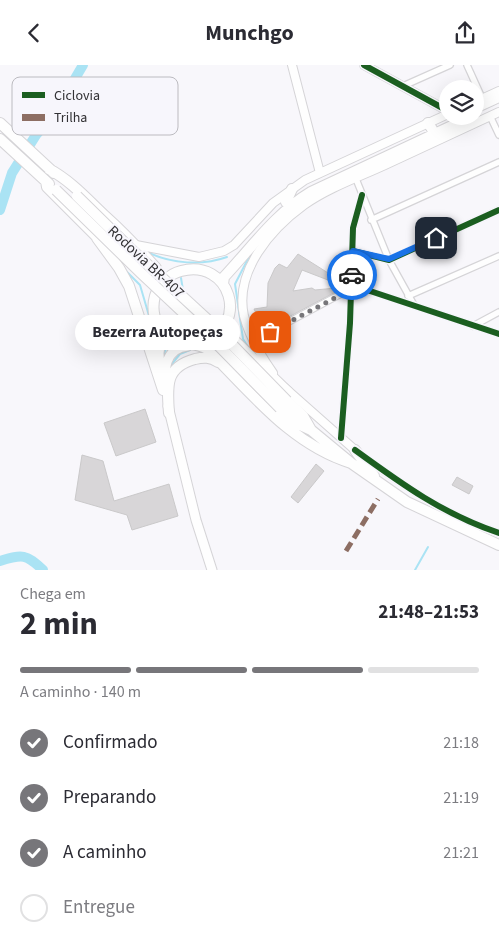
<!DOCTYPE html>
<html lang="pt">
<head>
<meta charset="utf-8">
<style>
  :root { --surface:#fff; --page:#f7f7f7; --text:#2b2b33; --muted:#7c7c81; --line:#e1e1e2; --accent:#77767a }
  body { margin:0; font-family:"Source Sans 3",sans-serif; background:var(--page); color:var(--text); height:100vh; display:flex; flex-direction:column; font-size:19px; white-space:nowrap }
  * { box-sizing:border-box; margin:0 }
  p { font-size:16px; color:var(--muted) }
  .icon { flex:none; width:28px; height:28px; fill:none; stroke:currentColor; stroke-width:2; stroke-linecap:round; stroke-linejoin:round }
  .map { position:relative; height:505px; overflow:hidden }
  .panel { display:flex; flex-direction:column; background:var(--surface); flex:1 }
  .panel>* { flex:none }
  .tools { position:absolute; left:439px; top:15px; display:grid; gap:10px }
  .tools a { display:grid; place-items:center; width:45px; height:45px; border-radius:50%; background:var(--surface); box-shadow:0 5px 20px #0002; font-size:25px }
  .pin { position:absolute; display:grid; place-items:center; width:42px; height:42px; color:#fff; margin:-21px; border-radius:10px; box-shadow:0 2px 8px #0006 }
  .courier { position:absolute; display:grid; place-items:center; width:50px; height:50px; margin:-25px; border:4px solid #1a73e8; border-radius:50%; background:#fff; color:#222; box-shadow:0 1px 6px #0007 }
  .bubble { position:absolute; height:35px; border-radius:18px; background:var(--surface); box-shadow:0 5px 20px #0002; font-size:16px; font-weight:700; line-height:35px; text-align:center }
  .summary em { font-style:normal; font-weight:700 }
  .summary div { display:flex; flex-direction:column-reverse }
  .summary { display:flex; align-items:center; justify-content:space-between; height:85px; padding:0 20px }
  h1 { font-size:32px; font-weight:700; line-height:38px }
  .bar { display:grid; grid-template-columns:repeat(4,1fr); gap:8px 5px; align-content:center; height:60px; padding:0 20px }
  .bar i { height:6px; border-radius:4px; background:var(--line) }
  .bar .selected { background:var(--accent) }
  .bar p { grid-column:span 4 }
  ol { padding:0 20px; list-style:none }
  li { display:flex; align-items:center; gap:15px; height:55px }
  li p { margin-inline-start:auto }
  li .icon { padding:5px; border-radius:50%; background:var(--accent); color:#fff; stroke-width:4 }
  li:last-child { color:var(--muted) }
  li i { width:28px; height:28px; border:2px solid var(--line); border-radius:50% }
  header { display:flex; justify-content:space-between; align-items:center; height:65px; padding:0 20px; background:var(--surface); font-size:22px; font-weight:700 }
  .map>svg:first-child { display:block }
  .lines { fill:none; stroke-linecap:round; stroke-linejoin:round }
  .stream { stroke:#aae3f4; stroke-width:2 }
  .river { stroke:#aae3f4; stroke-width:10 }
  .building { fill:#d8d6d8; stroke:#cac9ca; fill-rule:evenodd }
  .street-casing { stroke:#d5d4d7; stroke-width:8 }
  .secondary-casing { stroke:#d5d4d7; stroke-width:10 }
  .primary-casing { stroke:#d5d4d7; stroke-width:11 }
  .highway-casing { stroke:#d5d4d7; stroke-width:12 }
  .street { stroke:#fefefe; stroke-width:5.5 }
  .secondary { stroke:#fefefe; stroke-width:8 }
  .primary { stroke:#fefefe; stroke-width:9 }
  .highway { stroke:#fefefe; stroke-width:10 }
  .highway-bridge-casing { stroke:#d5d4d7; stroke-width:12; stroke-linecap:butt }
  .highway-bridge { stroke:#fefefe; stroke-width:10 }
  .quiet { stroke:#8d6e63; stroke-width:5; stroke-dasharray:10 5; stroke-linecap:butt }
  .cycleway-casing { stroke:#f7f6fc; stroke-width:9 }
  .cycleway { stroke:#1b5e20; stroke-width:6 }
  .done { stroke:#77767a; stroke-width:5; stroke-dasharray:0 9 }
  .route { stroke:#1a73e8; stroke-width:6 }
  .labels { text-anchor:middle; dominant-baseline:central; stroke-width:4.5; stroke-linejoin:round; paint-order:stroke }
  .street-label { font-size:15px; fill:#323134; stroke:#f7f6fc }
  .key { fill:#f7f6fc; stroke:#bcbbc0; stroke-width:1 }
  .key-label { font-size:14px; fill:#323134 }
</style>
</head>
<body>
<header><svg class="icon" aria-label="back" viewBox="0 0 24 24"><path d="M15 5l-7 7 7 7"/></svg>Munchgo<svg class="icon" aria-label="share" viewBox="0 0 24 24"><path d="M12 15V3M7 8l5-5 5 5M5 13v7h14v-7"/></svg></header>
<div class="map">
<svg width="499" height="505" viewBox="0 0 499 505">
  <rect width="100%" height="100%" fill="#f8f7fb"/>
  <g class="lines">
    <path class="stream" d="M 147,187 C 172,199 202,201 227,192
      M 125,205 L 140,220 L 152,261
      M 181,213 L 183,225
      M 154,281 L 153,268 L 158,267
      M 248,282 L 243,274 L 235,219 L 250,190
      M 163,294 L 165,286 L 170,278
      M 171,300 L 180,289 L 190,285
      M 415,505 L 428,482"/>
    <path class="river" d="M 0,145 L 12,108 L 36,70 L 53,51 L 83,0
      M 0,496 C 23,489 26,489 43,505"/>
  </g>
  <path class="building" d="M 298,189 L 344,218 L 345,222 L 264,265 L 254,244 L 267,242 L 268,218 L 275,203 L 279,199 L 287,203 ZM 302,205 L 328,215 L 336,223 L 315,225 L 312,223 L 293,226 Z
    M 145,344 L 156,377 L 116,391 L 104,358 Z
    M 82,390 L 103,396 L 114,436 L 169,419 L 178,451 L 132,465 L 127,450 L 75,435 Z
    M 316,399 L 324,406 L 298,438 L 291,432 Z
    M 457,412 L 473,421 L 469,429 L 452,420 Z"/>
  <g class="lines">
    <defs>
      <path id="street" d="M 467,0 L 482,33
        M 403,21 L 450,0
        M 490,51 L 499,70
        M 356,114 L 389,195 L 414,240
        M 371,155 L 499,97
        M 353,186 L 389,195 L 499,145
        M 352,220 L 499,269
        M 408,231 L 499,191
        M 473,261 L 499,247
        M 253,276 L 352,223
        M 341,373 L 350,258 L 353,163 L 362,130
        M 362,391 C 407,423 446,450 499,468"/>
      <path id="secondary" d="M 292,0 L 320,108
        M 364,0 L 448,46
        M 475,37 L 499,26
        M 136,180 L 199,192 L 224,186 L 234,180 L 273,138 L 305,115 L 448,49
        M 273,308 C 261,291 249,271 244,251 C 234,206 271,164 304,140 C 328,123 359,112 385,100 C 423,82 461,65 499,47
        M 285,323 L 355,385"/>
      <path id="primary" d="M 160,307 L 159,288 L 162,266
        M 165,325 C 164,306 164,283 188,281
        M 168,341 L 196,455 L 212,505"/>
      <path id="highway" d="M 475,43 L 499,32
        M 0,58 L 54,108
        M 428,58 L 432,64
        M 0,74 L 49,119
        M 49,104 C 71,116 87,134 105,151 C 124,168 139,184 156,203
        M 46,116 L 47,122 L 101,176
        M 286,137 L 292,124
        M 97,173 L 119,203 L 129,221 L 163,325
        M 223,219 L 224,212 C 252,182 276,148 311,127 L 473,51
        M 228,256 L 230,267 L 234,275 L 288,327
        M 200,280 C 253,259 229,193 181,206 C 169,209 159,219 155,231 C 151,245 155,260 165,270 C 178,282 194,276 207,284 C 251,327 290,379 351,398
        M 287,336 L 303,351 L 311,365
        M 280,343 L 296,358 L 311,365 L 351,398 L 407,437 L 499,480
        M 169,348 C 167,321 165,302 195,294 C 204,292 210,292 218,297
        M 355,385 L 374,411"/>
    </defs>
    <use href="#street" class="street-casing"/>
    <use href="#secondary" class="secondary-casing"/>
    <use href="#primary" class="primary-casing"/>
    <use href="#highway" class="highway-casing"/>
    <use href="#street" class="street"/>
    <use href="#secondary" class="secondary"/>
    <use href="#primary" class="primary"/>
    <use href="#highway" class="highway"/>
    <defs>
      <path id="highway-bridge" d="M 56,125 L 141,208 L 219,281 L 280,343
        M 77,131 L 134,187 L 210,257 L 287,336"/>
    </defs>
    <use href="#highway-bridge" class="highway-bridge-casing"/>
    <use href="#highway-bridge" class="highway-bridge"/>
    <path class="quiet" d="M 346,486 L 378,434"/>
    <defs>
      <path id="cycleway" d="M 364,0 L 448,46
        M 353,186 L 389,195 L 499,145
        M 352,220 L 499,269
        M 341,373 L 350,258 L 353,163 L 362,130
        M 355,385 C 403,420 443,449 499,468"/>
    </defs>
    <use href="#cycleway" class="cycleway-casing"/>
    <use href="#cycleway" class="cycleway"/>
  </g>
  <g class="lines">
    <path class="done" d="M 270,267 L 352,224 L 352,210"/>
    <path class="route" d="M 352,210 L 353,186 L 389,194 L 436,173"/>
  </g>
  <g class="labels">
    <g class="street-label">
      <text transform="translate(146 197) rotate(43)">Rodovia BR-407</text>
    </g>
  </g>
  <rect x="12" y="12" width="166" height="58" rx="8" class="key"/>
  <rect x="22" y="27" width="23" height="6" fill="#1b5e20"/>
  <rect x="22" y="49" width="23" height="7" fill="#8d6e63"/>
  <g class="key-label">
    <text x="54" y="35">Ciclovia</text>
    <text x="54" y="57">Trilha</text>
  </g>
</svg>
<div class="tools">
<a><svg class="icon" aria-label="layers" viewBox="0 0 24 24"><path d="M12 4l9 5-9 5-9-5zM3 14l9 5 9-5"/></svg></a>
</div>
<div class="pin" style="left:270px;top:267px;background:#ea580c"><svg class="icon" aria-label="bag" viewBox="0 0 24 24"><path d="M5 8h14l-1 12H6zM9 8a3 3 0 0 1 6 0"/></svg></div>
<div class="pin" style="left:436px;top:173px;background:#1f2937"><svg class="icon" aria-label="home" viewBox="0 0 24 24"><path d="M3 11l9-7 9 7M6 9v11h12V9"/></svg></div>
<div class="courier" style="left:352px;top:210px"><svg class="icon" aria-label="car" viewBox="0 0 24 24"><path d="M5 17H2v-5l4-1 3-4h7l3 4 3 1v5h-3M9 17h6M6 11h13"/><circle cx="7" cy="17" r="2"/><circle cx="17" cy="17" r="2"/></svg></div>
<div class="bubble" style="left:75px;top:250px;width:165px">Bezerra Autopeças</div>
</div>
<section class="panel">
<div class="summary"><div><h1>2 min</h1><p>Chega em</p></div><em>21:48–21:53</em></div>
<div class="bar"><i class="selected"></i><i class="selected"></i><i class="selected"></i><i></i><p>A caminho · 140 m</p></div>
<ol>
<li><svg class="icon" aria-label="check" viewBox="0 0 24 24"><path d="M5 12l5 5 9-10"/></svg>Confirmado<p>21:18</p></li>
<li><svg class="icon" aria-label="check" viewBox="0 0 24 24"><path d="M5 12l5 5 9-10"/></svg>Preparando<p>21:19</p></li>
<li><svg class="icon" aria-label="check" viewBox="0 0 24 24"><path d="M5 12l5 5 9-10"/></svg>A caminho<p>21:21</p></li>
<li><i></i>Entregue</li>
</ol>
</section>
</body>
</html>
